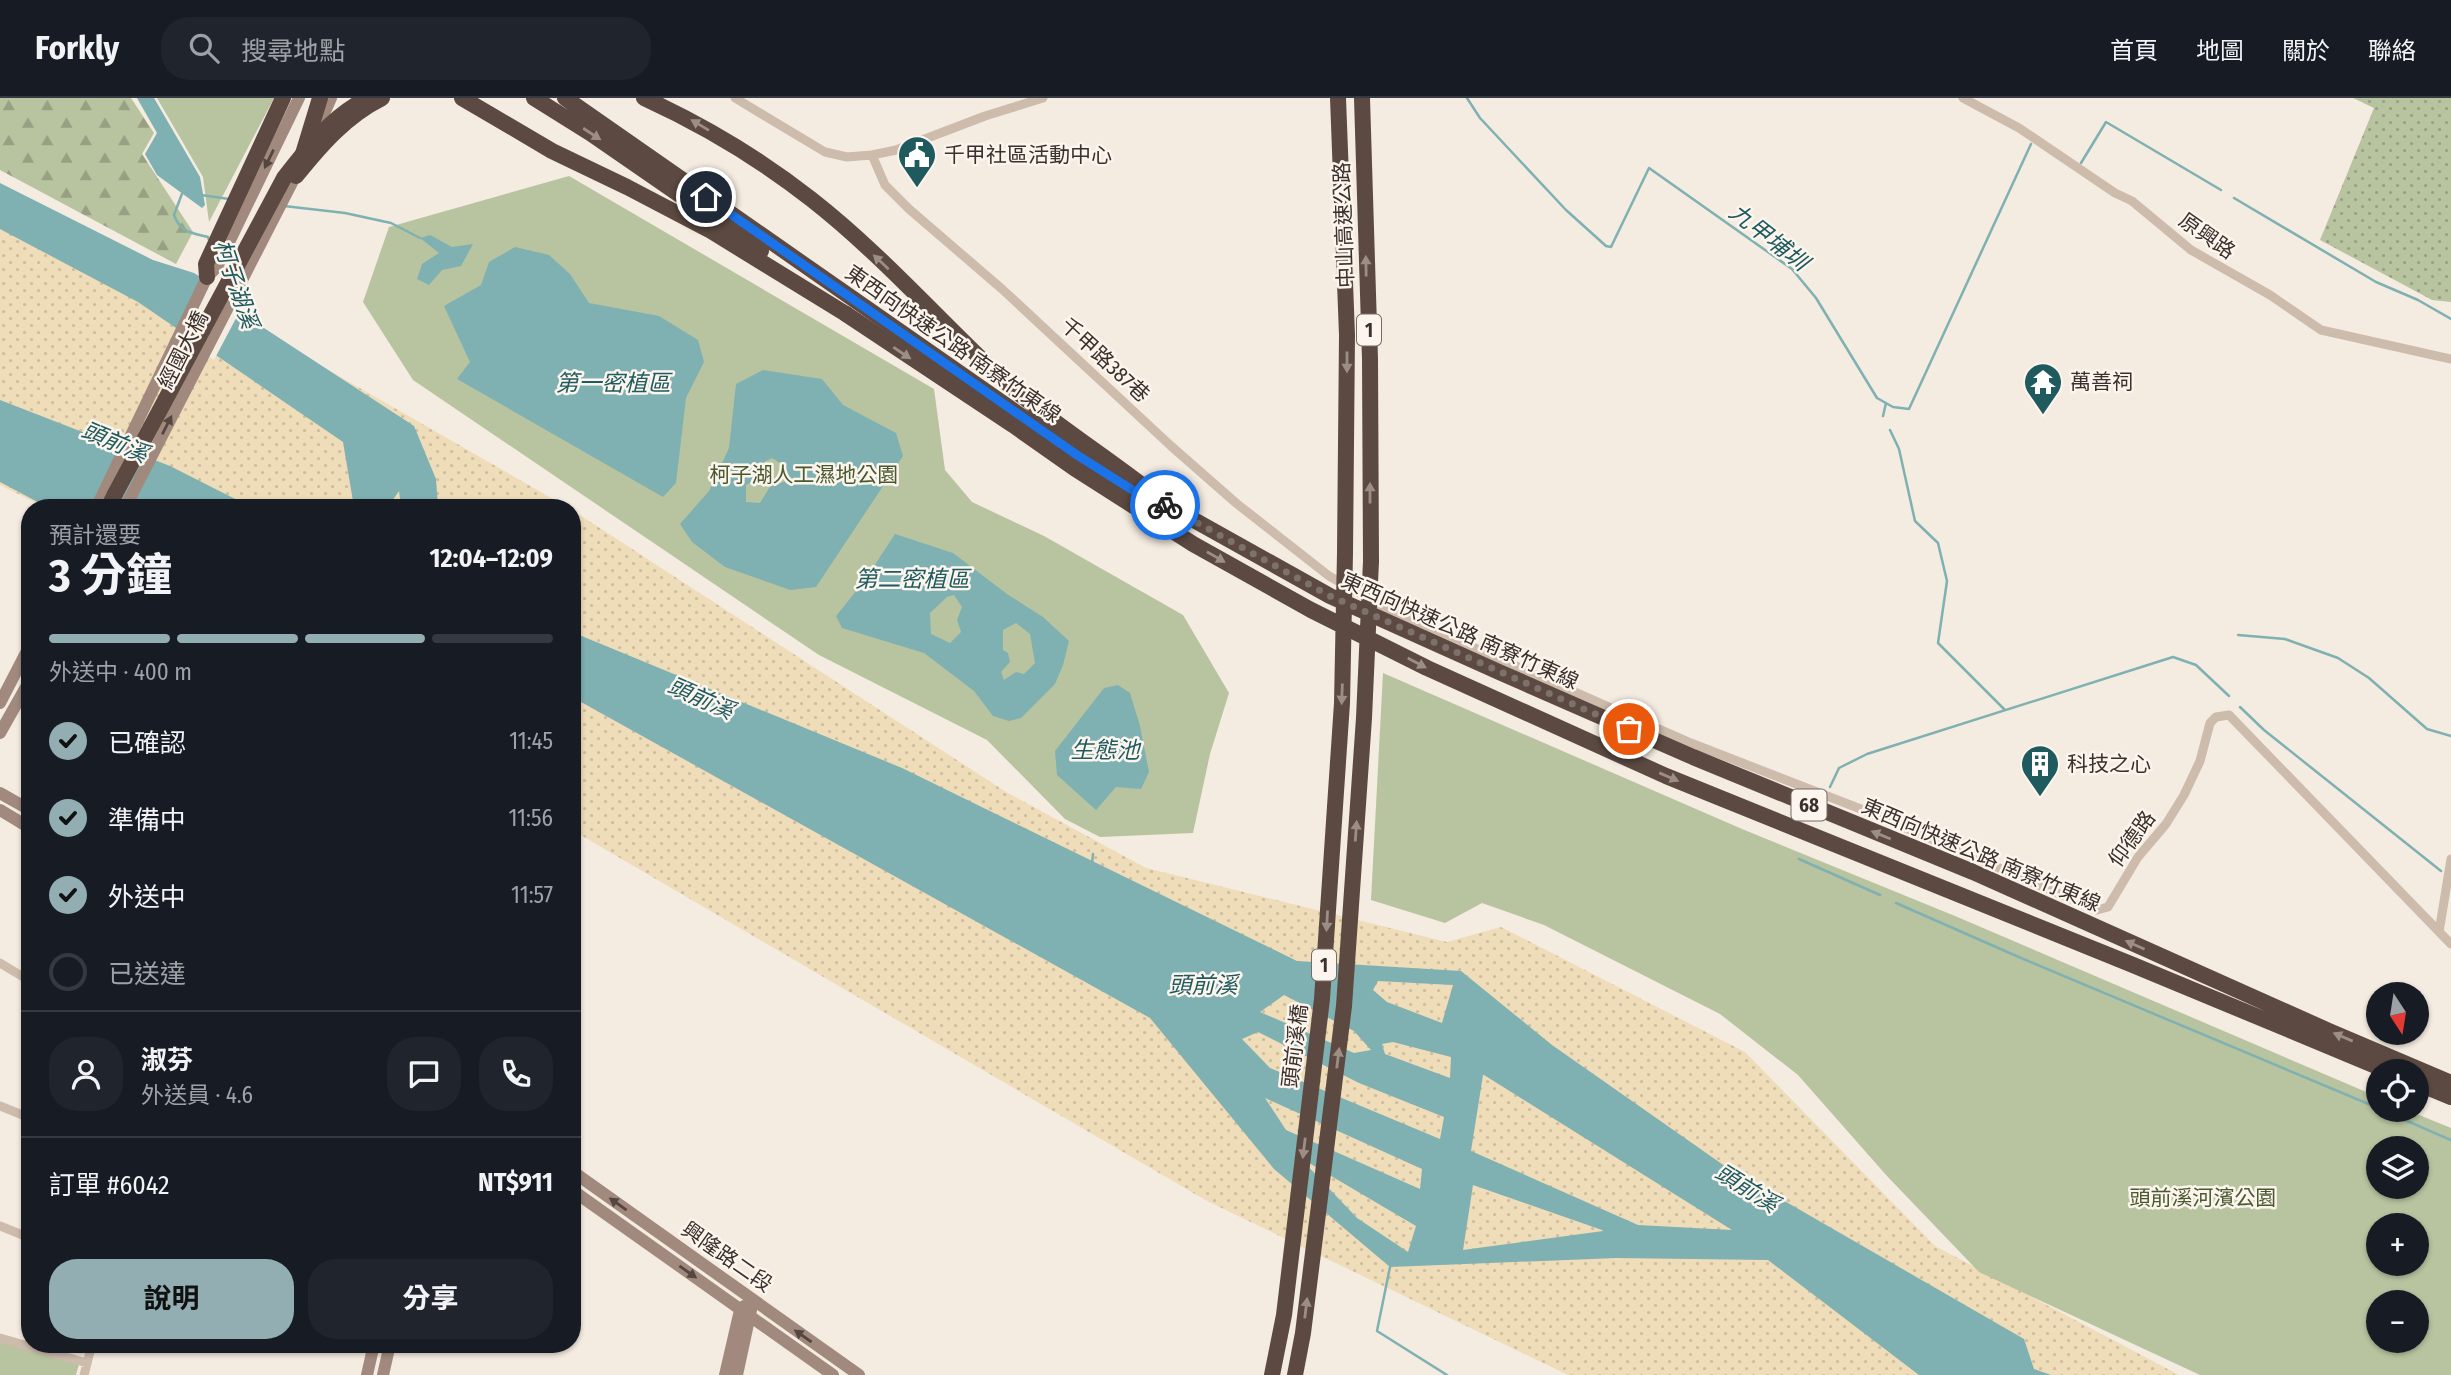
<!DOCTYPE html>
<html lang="zh-TW">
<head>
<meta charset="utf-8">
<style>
  :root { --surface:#171b24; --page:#20242c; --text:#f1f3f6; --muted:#9ea1a6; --line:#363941; --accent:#92aeb2 }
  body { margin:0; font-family:"Fira Sans Condensed","Noto Sans TC",sans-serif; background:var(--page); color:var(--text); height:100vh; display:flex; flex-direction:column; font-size:26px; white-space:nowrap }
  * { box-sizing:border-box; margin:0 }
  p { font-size:23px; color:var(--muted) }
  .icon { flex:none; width:38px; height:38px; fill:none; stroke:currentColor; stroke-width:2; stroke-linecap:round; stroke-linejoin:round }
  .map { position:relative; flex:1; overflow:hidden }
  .sheet { position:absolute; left:21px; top:401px; width:560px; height:854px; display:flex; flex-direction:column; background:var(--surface); border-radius:28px; box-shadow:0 2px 5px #0004 }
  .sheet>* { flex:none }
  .needle { width:46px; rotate:168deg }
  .fabs { position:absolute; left:2366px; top:884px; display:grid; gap:14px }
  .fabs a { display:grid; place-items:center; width:63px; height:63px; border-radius:50%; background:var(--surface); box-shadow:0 2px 5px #0004; font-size:35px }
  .pin { position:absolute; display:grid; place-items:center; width:60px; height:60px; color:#fff; margin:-30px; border:4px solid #fff; border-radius:50%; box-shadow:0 2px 7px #0007 }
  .courier { position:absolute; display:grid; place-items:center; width:70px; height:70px; margin:-35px; border:5px solid #1a73e8; border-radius:50%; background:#fff; color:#222; box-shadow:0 2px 9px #0007 }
  .summary em { font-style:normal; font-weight:700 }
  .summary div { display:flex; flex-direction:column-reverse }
  .summary { display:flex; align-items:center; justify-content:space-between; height:119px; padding:0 28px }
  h1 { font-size:46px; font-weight:700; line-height:52px }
  .bar { display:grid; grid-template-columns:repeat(4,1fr); gap:10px 7px; align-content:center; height:84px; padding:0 28px }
  .bar i { height:9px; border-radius:5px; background:var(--line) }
  .bar .selected { background:var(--accent) }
  .bar p { grid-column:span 4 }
  .line { display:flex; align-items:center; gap:18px; padding:0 28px; border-top:2px solid var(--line) }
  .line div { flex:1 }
  .round { display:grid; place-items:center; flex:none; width:74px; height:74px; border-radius:28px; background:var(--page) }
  ol { padding:0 28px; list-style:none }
  li { display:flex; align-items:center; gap:21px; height:77px }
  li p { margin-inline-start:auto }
  li .icon { padding:7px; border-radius:50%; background:var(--accent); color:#111; stroke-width:4 }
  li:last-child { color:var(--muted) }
  li i { width:38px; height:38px; border:4px solid var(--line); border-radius:50% }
  .action { display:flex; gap:14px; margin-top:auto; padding:14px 28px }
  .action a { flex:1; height:80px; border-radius:28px; background:var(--accent); color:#111; font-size:28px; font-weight:700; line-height:80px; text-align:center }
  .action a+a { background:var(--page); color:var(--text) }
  header { display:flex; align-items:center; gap:42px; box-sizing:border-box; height:98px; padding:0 35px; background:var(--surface); border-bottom:2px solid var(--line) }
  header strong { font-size:33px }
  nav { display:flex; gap:38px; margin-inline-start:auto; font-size:24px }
  .search { width:490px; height:63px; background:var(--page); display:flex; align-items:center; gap:18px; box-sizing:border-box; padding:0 24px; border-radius:28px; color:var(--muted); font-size:26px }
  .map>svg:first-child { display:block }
  .grass { fill:url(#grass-dots) }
  .forest { fill:url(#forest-firs) }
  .sand { fill:url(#sand-dots) }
  .green { fill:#b8c4a0; fill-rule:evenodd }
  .water { fill:#7fb0b2; fill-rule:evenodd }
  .pier { fill:#f4ebe1 }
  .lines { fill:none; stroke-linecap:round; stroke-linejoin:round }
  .stream { stroke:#7fb0b2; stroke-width:2.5 }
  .street { stroke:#cdbbac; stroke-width:9 }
  .secondary { stroke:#a18a7d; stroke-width:12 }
  .highway { stroke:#5c4a42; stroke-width:16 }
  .highway-bridge { stroke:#5c4a42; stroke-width:16 }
  .oneway { fill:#9c8e87 }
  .oneway2 { fill:#544640 }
  .done { stroke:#7c716b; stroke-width:7; stroke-dasharray:0 12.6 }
  .route { stroke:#1a73e8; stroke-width:9 }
  .labels { text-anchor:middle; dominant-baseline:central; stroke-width:5; stroke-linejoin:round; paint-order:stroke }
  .shield { fill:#fbf5ee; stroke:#756b66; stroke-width:2 }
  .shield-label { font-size:19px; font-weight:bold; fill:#3b302b }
  .poi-label { font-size:21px; fill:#3b302b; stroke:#fbf5ee; text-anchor:start }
  .street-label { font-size:21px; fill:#3b302b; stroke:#fbf5ee }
  .park-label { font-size:21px; fill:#4a5a2e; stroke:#fbf5ee }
  .water-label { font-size:23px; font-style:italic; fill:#1f5a5e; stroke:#fbf5ee }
</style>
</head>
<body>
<header>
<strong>Forkly</strong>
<div class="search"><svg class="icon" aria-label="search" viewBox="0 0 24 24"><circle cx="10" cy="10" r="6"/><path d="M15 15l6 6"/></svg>搜尋地點</div>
<nav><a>首頁</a><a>地圖</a><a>關於</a><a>聯絡</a></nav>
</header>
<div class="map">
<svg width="2451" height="1277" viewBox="0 0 2451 1277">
  <defs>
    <pattern id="grass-dots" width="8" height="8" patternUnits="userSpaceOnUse" patternTransform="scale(1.75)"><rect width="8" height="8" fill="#b8c4a0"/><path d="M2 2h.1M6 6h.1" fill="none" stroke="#97a083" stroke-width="1.8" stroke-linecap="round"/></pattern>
    <pattern id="forest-firs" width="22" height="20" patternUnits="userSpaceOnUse" patternTransform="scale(1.75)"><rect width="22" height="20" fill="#b8c4a0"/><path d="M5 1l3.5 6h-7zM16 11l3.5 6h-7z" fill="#97a083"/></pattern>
    <pattern id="sand-dots" width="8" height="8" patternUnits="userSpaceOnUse" patternTransform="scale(1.75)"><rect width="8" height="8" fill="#efdcb8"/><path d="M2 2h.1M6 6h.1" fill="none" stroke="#cebd9e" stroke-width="1.8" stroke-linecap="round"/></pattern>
  </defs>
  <rect width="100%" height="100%" fill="#f4ebe1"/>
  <path class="grass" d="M 2353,0 L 2451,0 L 2451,204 L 2432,202 L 2320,142 L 2374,10 Z"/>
  <path class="forest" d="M 0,0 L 131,0 L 154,35 L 142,56 L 193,134 L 176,166 L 0,72 Z"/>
  <path class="sand" d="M 0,92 L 182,188 L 567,409 L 46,410 L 0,387 Z
    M 572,412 L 1006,694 L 1146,770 L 1447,844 L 1501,829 L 1745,954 L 1935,1148 L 2179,1277 L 1568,1277 L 1207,1103 L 572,732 Z"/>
  <path class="green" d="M 157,0 L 274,0 L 209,124 L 203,79 Z
    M 569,78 L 934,291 L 945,372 L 972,404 L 1044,438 L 1183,517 L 1229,595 L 1210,656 L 1193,735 L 1100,739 L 1065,721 L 987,642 L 819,557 L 413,282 L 363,204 L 389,129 Z
    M 1383,575 L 1742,731 L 1955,818 L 2378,999 L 2378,1012 L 2407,1012 L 2451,1030 L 2451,1277 L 2200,1277 L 1979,1174 L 1887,1078 L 1798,977 L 1720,916 L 1544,827 L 1482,805 L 1445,825 L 1371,802 ZM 2378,1050 L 2417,1050 L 2417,1088 L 2378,1088 ZM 2378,1127 L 2417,1127 L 2417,1166 L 2378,1166 ZM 2378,1204 L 2417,1204 L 2417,1242 L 2378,1242 Z
    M 0,1242 L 79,1266 L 76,1277 L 0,1277 Z"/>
  <path class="water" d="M 137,0 L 154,0 L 200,79 L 205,107 L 202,110 L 157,77 L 145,56 L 157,35 Z
    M 0,85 L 153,162 L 194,175 L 224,193 L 244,217 L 414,328 L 436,381 L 438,409 L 401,409 L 399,393 L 388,409 L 354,409 L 343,344 L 138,204 L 0,131 Z
    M 430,137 L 452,149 L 473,146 L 461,168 L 442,172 L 429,187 L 417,181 L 422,166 L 439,155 L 420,140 Z
    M 515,149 L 549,157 L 570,176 L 589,205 L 659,218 L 698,242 L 704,264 L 686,300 L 676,385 L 663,399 L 457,281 L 470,264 L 444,208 L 481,187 L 489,164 Z
    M 763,272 L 822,281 L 843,307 L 896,335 L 903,358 L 816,489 L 790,492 L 725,469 L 692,444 L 680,426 L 709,393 L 729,350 L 736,286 ZM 772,360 L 783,367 L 784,384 L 771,387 L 760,405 L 746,404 L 746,387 L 766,376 L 764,364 Z
    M 0,302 L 170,368 L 251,409 L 47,409 L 0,384 Z
    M 895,436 L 953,455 L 1007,496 L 1043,519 L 1069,543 L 1063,567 L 1055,586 L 1021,620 L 1009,623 L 993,618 L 974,593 L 924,555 L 842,530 L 836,518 L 865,482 ZM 954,497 L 962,509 L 957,522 L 961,534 L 950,545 L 931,536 L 930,515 L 947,499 ZM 1016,525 L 1030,536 L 1035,565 L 1024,576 L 1016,574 L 1004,582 L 1001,574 L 1010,564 L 1008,555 L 1003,552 L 1003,532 Z
    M 572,534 L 902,670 L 1297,863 L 1461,873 L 1552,947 L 1729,1071 L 2024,1241 L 2034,1271 L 2051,1277 L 1919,1277 L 1768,1162 L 1616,1160 L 1390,1169 L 1274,1071 L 1150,920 L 572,599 ZM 1378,883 L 1453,887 L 1442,925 L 1387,904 L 1373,892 ZM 1284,897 L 1354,933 L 1371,952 L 1354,955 L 1260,914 ZM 1258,934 L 1359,985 L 1444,1019 L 1440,1041 L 1270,970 L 1242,941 ZM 1393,944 L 1451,959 L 1450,980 L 1385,956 L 1382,946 ZM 1483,977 L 1484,977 L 1732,1132 L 1638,1127 L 1471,1053 ZM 1265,1000 L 1422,1071 L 1420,1091 L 1286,1032 ZM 1299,1059 L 1416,1128 L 1408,1154 L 1357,1120 ZM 1473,1087 L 1602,1132 L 1603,1133 L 1463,1152 Z
    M 1118,587 L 1130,595 L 1140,628 L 1149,674 L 1141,691 L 1116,689 L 1096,712 L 1057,677 L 1055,653 L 1104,590 Z"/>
  <path class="pier" d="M 204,177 L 226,190 L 242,209 L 214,262 L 175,234 Z"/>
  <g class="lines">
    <path class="stream" d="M 1467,0 L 1480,20 L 1566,112 L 1606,148 L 1611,149 L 1649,70 L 1792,171 L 1816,200 L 1877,300 L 1893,309 L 1909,311 L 2031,46
      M 2081,65 L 2106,24 L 2221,92
      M 183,93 L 174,117 C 180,134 191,135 208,139 L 209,142
      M 201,97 L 229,101
      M 2234,100 L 2376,184 L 2418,202 L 2451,221
      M 284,108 L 345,115 L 391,125 L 420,140
      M 1883,318 L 1886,305
      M 1890,332 L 1899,351 L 1915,423 L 1938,445 L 1947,483 L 1938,545 L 2004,611
      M 2238,537 L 2285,541 L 2338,560 L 2369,580 L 2427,631 L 2451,638
      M 2240,609 L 2264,632 L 2441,773
      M 1830,689 L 1839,670 L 1867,656 L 2173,559 L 2196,567 L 2229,598
      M 1799,761 L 1880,797
      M 1092,766 L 1093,756
      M 1896,805 L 2021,860 L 2378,1010
      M 2382,1012 L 2451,1042
      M 1390,1169 L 1377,1233 L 1447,1277"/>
    <path class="street" d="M 735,0 L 825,54 L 847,59 L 872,57 L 896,52 L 985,18 L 1043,0
      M 1963,0 L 2019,30 L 2115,95 L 2132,103 L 2191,152 L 2270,197 L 2321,232 L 2451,261
      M 872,57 L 885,87 L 909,111 L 1002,191 L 1171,348 L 1236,405 L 1329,478 L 1395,515 L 1691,645 L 1871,715 L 2097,812 L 2108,809 L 2138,759 L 2166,726 L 2184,697 L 2200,663 L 2210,625 L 2216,619 L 2229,617 L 2451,846
      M 2439,834 L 2451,761
      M 0,865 L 30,883
      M 0,1008 L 30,1020
      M 0,1128 L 30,1140
      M 0,1240 L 87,1265
      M 84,1277 L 92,1246"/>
    <path class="secondary" d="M 314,38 L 331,0
      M 96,410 L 207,179 L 217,169 L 299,0
      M 125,410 L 299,71
      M 0,605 L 30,547
      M 0,635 L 30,582
      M 0,695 L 30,712
      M 0,712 L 30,730
      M 572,1073 L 859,1277
      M 572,1092 L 833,1277
      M 367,1277 L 374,1246
      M 383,1277 L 390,1246
      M 725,1277 L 740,1212 L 744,1208
      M 737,1277 L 751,1212"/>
    <path class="highway" d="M 462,0 L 552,53 L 627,89 L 711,133 L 846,216
      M 534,0 L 590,35 L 761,153
      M 565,0 L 1077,357 L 1137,395 L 1176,412
      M 644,0 C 703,27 760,61 811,101 C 879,154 937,220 1000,279 C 1044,319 1096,352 1143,388
      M 1338,0 L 1347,237 L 1345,455
      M 1362,0 L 1370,261 L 1371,463
      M 302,59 L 320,0
      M 296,78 C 321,47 346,18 382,0
      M 207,179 L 206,166 L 283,0
      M 108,410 L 115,396
      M 2417,985 L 2451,999"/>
    <path class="highway-bridge" d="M 846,216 L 1013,327 L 1074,370 L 1193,446 L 1311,512 L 1427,570 L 1666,678 L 2133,867 L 2388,973
      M 115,396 L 284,80 C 308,49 332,18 368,0
      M 1176,412 L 1330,498 L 1499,574 L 1693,659 L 1973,774 L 2329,933 L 2451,985
      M 1272,1277 L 1284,1217 L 1322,901 L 1342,605 L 1345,455
      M 1295,1277 L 1303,1235 L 1344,908 L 1364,620 L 1371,463"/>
  </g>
  <defs><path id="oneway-solid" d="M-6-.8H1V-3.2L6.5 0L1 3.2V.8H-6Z" transform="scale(1.75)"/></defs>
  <g class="oneway">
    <use href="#oneway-solid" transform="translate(700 27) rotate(-149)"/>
    <use href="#oneway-solid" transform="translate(592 36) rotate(33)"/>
    <use href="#oneway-solid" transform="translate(881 164) rotate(-137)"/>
    <use href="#oneway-solid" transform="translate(1366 168) rotate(-91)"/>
    <use href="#oneway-solid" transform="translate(902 255) rotate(34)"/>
    <use href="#oneway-solid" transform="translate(1347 264) rotate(90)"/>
    <use href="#oneway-solid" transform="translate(1370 395) rotate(-90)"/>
    <use href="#oneway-solid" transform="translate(1216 459) rotate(30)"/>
    <use href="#oneway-solid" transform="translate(1417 565) rotate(28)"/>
    <use href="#oneway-solid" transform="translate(1342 596) rotate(92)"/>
    <use href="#oneway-solid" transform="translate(1669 679) rotate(23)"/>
    <use href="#oneway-solid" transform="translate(1356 733) rotate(-86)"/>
    <use href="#oneway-solid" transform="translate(1881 737) rotate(-158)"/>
    <use href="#oneway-solid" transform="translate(1327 823) rotate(93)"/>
    <use href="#oneway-solid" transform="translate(2135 847) rotate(-156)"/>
    <use href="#oneway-solid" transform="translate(2343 939) rotate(-157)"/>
    <use href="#oneway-solid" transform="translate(1338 960) rotate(-83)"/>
    <use href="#oneway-solid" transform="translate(1304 1050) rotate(97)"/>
    <use href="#oneway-solid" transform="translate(1306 1210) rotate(-83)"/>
  </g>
  <g class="oneway2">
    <use href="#oneway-solid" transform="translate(269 61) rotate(116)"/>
    <use href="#oneway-solid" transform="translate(167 327) rotate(-63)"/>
    <use href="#oneway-solid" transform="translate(618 1106) rotate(-145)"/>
    <use href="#oneway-solid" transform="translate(688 1174) rotate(35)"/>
    <use href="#oneway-solid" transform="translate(803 1238) rotate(-145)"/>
  </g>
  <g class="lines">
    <path class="done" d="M 1165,407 L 1330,498 L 1629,631"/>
    <path class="route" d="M 706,99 L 1077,357 L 1137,395 L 1165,407"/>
  </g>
  <defs>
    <symbol id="civic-pin" viewBox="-11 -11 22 30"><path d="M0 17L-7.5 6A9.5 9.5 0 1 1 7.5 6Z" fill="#1f5a5e" stroke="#fbf5ee"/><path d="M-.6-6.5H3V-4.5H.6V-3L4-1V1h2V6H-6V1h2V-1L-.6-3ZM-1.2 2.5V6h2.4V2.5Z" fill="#fff"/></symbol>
    <symbol id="temple-pin" viewBox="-11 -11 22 30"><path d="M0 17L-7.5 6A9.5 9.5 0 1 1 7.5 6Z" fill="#1f5a5e" stroke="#fbf5ee"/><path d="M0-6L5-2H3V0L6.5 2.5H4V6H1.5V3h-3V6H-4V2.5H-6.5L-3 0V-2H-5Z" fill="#fff"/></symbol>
    <symbol id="building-pin" viewBox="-11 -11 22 30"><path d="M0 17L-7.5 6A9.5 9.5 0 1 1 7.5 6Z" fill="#1f5a5e" stroke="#fbf5ee"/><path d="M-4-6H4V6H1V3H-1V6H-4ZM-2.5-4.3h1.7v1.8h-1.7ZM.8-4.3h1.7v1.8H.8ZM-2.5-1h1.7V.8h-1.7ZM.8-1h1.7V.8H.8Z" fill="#fff"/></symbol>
  </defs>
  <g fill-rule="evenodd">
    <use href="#civic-pin" x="895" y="35" width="44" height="60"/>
    <use href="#temple-pin" x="2021" y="262" width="44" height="60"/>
    <use href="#building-pin" x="2018" y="644" width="44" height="60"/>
  </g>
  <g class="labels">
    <g class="shield">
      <rect x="1357" y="216.5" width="24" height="31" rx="5"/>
      <rect x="1791.5" y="691.5" width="35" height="31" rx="5"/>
      <rect x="1312" y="851.5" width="24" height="31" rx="5"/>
    </g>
    <g class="shield-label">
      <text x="1369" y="232">1</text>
      <text x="1809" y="707">68</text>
      <text x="1324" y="867">1</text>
    </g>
    <g class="poi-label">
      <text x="944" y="57">千甲社區活動中心</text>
      <text x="2070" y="284">萬善祠</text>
      <text x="2067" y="666">科技之心</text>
    </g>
    <g class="street-label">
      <text transform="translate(1344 127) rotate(-92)">中山高速公路</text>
      <text transform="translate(2207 138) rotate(35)">原興路</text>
      <text transform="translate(953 246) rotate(35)">東西向快速公路 南寮竹東線</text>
      <text transform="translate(183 252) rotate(-63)">經國大橋</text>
      <text transform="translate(1105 262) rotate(43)">千甲路387巷</text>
      <text transform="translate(1460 533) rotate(24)">東西向快速公路 南寮竹東線</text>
      <text transform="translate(2132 741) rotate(-54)">仰德路</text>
      <text transform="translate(1981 757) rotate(23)">東西向快速公路 南寮竹東線</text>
      <text transform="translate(1295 948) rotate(-83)">頭前溪橋</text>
      <text transform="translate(727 1159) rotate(35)">興隆路二段</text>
    </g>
    <g class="park-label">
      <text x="804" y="377">柯子湖人工濕地公園</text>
      <text x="2203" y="1100">頭前溪河濱公園</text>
    </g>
    <g class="water-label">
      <text transform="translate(1769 139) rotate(38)">九甲埔圳</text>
      <text transform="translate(236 186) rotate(71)">柯子湖溪</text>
      <text x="613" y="285">第一密植區</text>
      <text transform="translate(115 344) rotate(23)">頭前溪</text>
      <text x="912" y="481">第二密植區</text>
      <text transform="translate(701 600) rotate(24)">頭前溪</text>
      <text x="1105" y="652">生態池</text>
      <text x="1203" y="887">頭前溪</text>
      <text transform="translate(1747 1090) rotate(32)">頭前溪</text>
    </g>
  </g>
</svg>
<div class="fabs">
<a><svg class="needle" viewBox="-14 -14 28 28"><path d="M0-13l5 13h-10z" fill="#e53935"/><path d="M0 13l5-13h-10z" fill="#9ea1a6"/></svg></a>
<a><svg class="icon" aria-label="locate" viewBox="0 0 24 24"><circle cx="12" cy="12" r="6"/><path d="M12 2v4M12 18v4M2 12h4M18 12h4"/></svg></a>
<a><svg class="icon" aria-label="layers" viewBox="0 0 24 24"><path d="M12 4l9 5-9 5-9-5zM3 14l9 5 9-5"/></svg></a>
<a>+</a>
<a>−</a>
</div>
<div class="pin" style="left:1629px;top:631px;background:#ea580c"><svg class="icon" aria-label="bag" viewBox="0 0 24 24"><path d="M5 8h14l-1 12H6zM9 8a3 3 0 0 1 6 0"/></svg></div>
<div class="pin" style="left:706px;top:99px;background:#1f2937"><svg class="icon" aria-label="home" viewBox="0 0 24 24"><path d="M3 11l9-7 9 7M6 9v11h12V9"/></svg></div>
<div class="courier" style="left:1165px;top:407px"><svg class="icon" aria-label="bike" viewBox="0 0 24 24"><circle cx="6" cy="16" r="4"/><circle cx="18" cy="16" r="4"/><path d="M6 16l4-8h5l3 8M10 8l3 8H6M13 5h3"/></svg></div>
<section class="sheet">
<div class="summary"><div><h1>3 分鐘</h1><p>預計還要</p></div><em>12:04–12:09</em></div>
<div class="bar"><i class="selected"></i><i class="selected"></i><i class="selected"></i><i></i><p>外送中 · 400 m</p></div>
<ol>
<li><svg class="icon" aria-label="check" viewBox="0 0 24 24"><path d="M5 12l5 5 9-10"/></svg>已確認<p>11:45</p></li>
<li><svg class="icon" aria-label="check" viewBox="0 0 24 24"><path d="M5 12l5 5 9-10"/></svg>準備中<p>11:56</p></li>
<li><svg class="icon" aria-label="check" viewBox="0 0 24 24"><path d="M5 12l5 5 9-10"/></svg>外送中<p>11:57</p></li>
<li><i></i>已送達</li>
</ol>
<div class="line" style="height:126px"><a class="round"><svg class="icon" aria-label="person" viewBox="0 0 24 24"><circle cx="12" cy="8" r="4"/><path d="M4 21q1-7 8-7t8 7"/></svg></a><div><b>淑芬</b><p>外送員 · 4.6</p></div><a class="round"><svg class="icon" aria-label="chat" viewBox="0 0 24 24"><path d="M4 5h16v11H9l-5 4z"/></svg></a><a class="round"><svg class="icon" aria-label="phone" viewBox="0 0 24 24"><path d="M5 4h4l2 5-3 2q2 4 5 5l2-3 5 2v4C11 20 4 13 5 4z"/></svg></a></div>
<div class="line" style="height:91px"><div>訂單 #6042</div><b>NT$911</b></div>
<div class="action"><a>說明</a><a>分享</a></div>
</section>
</div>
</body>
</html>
